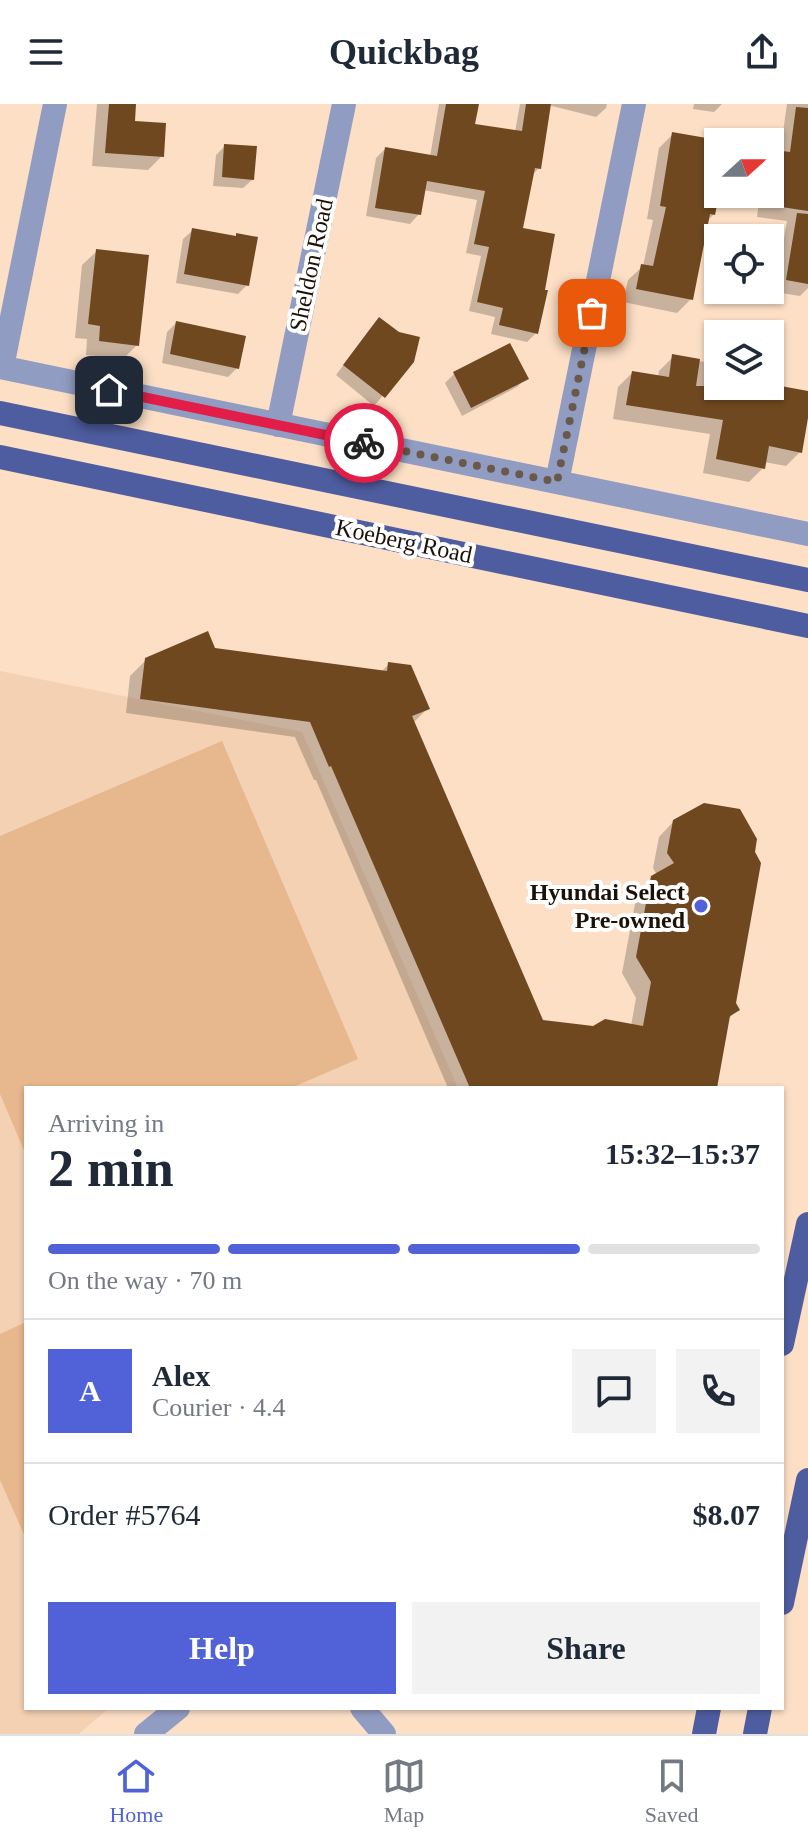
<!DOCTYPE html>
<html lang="en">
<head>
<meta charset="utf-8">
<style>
  :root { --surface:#fff; --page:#f2f2f3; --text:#1f2937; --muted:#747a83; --line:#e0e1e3; --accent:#5162d8 }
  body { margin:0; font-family:"Times New Roman",serif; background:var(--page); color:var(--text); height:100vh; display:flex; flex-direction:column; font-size:30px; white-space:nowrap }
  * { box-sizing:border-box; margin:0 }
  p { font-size:26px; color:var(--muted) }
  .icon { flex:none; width:44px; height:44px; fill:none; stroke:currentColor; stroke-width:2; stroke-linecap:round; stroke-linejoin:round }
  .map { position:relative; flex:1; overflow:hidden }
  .drawer { position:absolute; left:24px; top:982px; width:760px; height:624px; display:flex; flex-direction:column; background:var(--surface); border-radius:0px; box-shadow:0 2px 6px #0004 }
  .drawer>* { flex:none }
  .needle { width:52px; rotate:69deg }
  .tools { position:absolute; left:704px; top:24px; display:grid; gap:16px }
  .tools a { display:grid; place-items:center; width:80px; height:80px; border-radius:0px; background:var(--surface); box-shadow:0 2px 6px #0004; font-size:40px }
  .pin { position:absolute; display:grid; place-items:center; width:68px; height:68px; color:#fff; margin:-34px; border-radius:16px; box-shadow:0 4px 12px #0006 }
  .courier { position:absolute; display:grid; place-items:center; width:80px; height:80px; margin:-40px; border:6px solid #e11d48; border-radius:50%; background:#fff; color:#222; box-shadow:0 2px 10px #0007 }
  .summary em { font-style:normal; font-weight:600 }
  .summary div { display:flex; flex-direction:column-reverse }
  .summary { display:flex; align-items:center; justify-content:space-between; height:136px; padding:0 24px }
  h1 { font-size:52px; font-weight:600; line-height:60px }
  .bar { display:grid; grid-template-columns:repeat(4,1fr); gap:12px 8px; align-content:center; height:96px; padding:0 24px }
  .bar i { height:10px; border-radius:6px; background:var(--line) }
  .bar .selected { background:var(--accent) }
  .bar p { grid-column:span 4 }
  .line { display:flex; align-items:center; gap:20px; padding:0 24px; border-top:2px solid var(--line) }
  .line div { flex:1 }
  .round { display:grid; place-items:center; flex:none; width:84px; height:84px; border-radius:0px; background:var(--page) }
  .primary-button { display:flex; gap:16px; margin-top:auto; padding:16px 24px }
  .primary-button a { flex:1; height:92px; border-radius:0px; background:var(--accent); color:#fff; font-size:32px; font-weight:600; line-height:92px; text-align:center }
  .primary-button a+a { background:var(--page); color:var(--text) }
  header { display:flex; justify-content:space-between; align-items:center; height:104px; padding:0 24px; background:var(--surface); font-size:36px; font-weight:600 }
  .tabs { display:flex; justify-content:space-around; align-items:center; height:112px; border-top:2px solid var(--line); background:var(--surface); font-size:22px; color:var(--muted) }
  .tabs a { display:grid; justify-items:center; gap:4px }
  .tabs .selected { color:var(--accent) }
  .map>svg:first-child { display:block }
  .built { fill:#f4d1b3 }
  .green { fill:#e7b78d }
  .shadow { fill:#0003 }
  .building { fill:#6f4820 }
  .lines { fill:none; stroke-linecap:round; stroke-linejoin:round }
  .minor { stroke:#919cc2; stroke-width:24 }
  .major { stroke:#4e5da0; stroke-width:24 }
  .done { stroke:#6a594a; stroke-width:8; stroke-dasharray:0 14.4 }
  .route { stroke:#e11d48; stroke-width:10 }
  .poi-dot { fill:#5162d8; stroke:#fff; stroke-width:3 }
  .labels { text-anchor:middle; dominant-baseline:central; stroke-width:8; stroke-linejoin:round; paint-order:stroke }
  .street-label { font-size:24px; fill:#1b1108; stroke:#fff }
  .poi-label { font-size:24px; font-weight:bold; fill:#1b1108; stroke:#fff; text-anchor:end }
</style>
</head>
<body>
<header><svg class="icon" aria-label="menu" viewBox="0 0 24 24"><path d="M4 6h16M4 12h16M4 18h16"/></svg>Quickbag<svg class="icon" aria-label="share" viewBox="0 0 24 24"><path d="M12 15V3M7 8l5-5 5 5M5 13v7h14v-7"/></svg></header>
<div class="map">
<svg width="808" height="1630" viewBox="0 0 808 1630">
  <rect width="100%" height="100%" fill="#fcdfc5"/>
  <path class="built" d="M 0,567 L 302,628 L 458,984 L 26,984 L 26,1604 L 109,1604 L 79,1630 L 0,1630 Z"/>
  <path class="green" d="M 222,637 L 358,955 L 291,984 L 26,984 L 26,1051 L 0,990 L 0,732 Z
    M 26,1218 L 26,1435 L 0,1376 L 0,1230 Z"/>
  <path class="shadow" d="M 97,0 L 134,0 L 133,19 L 162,52 L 148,66 L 92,62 Z
    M 439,0 L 477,0 L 473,22 L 515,28 L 520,0 L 607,0 L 606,4 L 596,13 L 548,1 L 539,64 L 532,71 L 521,125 L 536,229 L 527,238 L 491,230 L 495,213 L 469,207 L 481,152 L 466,149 L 477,96 L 423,86 L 419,110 L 410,120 L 366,112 L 376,54 L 385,45 L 430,53 Z
    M 694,0 L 722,0 L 714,8 L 693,5 Z
    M 787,0 L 808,0 L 808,184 L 800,192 L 775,188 L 787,117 L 757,113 L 760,90 L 770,90 L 770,54 L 776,48 L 780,49 Z
    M 673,30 L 719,38 L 718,83 L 714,110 L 707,117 L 691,195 L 677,209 L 623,198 L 628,176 L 643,162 L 653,116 L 647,115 L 659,44 Z
    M 225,42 L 253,75 L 243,84 L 213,82 L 216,51 Z
    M 193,126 L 247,181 L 238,190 L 176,179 L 183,135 Z
    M 97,147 L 137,241 L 123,255 L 86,251 L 87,235 L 75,234 L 82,161 Z
    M 176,219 L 237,264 L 228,273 L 162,259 L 167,228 Z
    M 742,222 L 775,228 L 770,257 L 770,230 L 733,230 Z
    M 370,225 L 412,257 L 374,302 L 336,271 Z
    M 673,253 L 718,260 L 718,282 L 770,282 L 808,289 L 808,303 L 800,348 L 786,362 L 764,358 L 763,364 L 749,378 L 703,369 L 710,330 L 613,315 L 618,283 L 632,269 L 658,273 L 659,267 Z
    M 454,270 L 526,274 L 517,283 L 462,312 L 445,279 Z
    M 214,546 L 380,569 L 389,560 L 428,604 L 413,619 L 542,918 L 594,924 L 631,922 L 636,894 L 622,869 L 637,789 L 657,771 L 653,764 L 659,733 L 674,717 L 734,900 L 738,906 L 727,916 L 715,984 L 448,984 L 316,676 L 314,676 L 295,633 L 126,609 L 130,572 L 146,556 Z"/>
  <path class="building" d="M 109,0 L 136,0 L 135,17 L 166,19 L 164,53 L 105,49 Z
    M 446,0 L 479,0 L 475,20 L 522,27 L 526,0 L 551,0 L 541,65 L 535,64 L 523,124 L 555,130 L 545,186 L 548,186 L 538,230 L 499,221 L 503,204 L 477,198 L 489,143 L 474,140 L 485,87 L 427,77 L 421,111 L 375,104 L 385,43 L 437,52 Z
    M 796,3 L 808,4 L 808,107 L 768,101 L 775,46 L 790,48 Z
    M 672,28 L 718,36 L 718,96 L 715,111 L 710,110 L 693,196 L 636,185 L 641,160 L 653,162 L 666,103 L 660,102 Z
    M 224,40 L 257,42 L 254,76 L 222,73 Z
    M 797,109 L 808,110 L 808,180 L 786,176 Z
    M 192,124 L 236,132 L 236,129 L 258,133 L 249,182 L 184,170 Z
    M 96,145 L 149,151 L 139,242 L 99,237 L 100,222 L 88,220 Z
    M 379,213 L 399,228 L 420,233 L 414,258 L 385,294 L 343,261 Z
    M 176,217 L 246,232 L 239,265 L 170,250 Z
    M 510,239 L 529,275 L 471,304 L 453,268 Z
    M 672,250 L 700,255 L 696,282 L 770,282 L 770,280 L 808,287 L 808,314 L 802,349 L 769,342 L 765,365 L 716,355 L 723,316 L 626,301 L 632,267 L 669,273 Z
    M 208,527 L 215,544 L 387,567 L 388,558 L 411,561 L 430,605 L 412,612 L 543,916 L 593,922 L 605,915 L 643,922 L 651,878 L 636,853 L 651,772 L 674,759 L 667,749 L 673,716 L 704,699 L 740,705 L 757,735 L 755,748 L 761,759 L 736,899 L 740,906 L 730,912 L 717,984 L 470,984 L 331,662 L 329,663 L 310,618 L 140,595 L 145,554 Z"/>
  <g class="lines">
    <path class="minor" d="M 0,263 L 808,430
      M 2,263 L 55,0
      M 278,321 L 344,0
      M 557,378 L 634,0
      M 362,1604 L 384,1630
      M 146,1630 L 178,1604"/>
    <path class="major" d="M 0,309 L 808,476
      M 0,353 L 808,522
      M 782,1240 L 808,1120
      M 782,1499 L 808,1376
      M 704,1630 L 709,1604
      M 755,1630 L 760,1604"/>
  </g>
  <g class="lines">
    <path class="done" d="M 364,339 L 557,378 L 592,209"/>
    <path class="route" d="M 109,286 L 364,339"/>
  </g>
  <circle class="poi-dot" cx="701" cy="802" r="8"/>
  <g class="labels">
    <g class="street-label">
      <text transform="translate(311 161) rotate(-78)">Sheldon Road</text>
      <text transform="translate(404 437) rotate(12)">Koeberg Road</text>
    </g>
    <g class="poi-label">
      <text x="685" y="788">Hyundai Select<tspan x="685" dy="28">Pre-owned</tspan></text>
    </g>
  </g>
</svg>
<div class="tools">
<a><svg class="needle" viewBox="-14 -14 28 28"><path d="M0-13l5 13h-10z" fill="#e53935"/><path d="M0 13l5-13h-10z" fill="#747a83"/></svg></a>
<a><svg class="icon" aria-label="locate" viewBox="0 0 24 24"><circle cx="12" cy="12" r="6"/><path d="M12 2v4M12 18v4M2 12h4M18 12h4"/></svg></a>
<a><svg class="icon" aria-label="layers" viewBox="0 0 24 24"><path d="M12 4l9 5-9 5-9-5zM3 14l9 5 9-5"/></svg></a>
</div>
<div class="pin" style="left:592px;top:209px;background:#ea580c"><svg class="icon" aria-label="bag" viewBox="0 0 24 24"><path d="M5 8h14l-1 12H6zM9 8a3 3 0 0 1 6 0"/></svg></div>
<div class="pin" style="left:109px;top:286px;background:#1f2937"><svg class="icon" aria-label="home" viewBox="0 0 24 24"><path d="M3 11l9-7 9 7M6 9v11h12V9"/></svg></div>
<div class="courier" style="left:364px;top:339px"><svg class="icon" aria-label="bike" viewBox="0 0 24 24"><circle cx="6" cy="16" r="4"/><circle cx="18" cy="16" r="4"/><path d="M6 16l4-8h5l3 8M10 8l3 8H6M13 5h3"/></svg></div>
<section class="drawer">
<div class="summary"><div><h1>2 min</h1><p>Arriving in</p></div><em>15:32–15:37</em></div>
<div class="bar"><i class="selected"></i><i class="selected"></i><i class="selected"></i><i></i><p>On the way · 70 m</p></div>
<div class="line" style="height:144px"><b class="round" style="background:var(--accent);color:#fff">A</b><div><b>Alex</b><p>Courier · 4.4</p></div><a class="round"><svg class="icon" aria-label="chat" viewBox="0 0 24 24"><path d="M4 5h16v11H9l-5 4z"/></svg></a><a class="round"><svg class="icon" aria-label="phone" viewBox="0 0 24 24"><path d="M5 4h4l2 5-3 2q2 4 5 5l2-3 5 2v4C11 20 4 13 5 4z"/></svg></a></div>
<div class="line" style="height:104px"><div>Order #5764</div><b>$8.07</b></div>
<div class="primary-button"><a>Help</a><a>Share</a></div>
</section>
</div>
<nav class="tabs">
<a class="selected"><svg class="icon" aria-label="home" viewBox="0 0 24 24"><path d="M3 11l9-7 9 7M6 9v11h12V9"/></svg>Home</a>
<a><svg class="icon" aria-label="map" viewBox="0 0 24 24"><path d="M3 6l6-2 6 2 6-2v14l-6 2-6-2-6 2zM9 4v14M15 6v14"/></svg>Map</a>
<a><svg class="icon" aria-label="saved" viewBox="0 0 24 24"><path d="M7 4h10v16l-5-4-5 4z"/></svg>Saved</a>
</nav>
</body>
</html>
